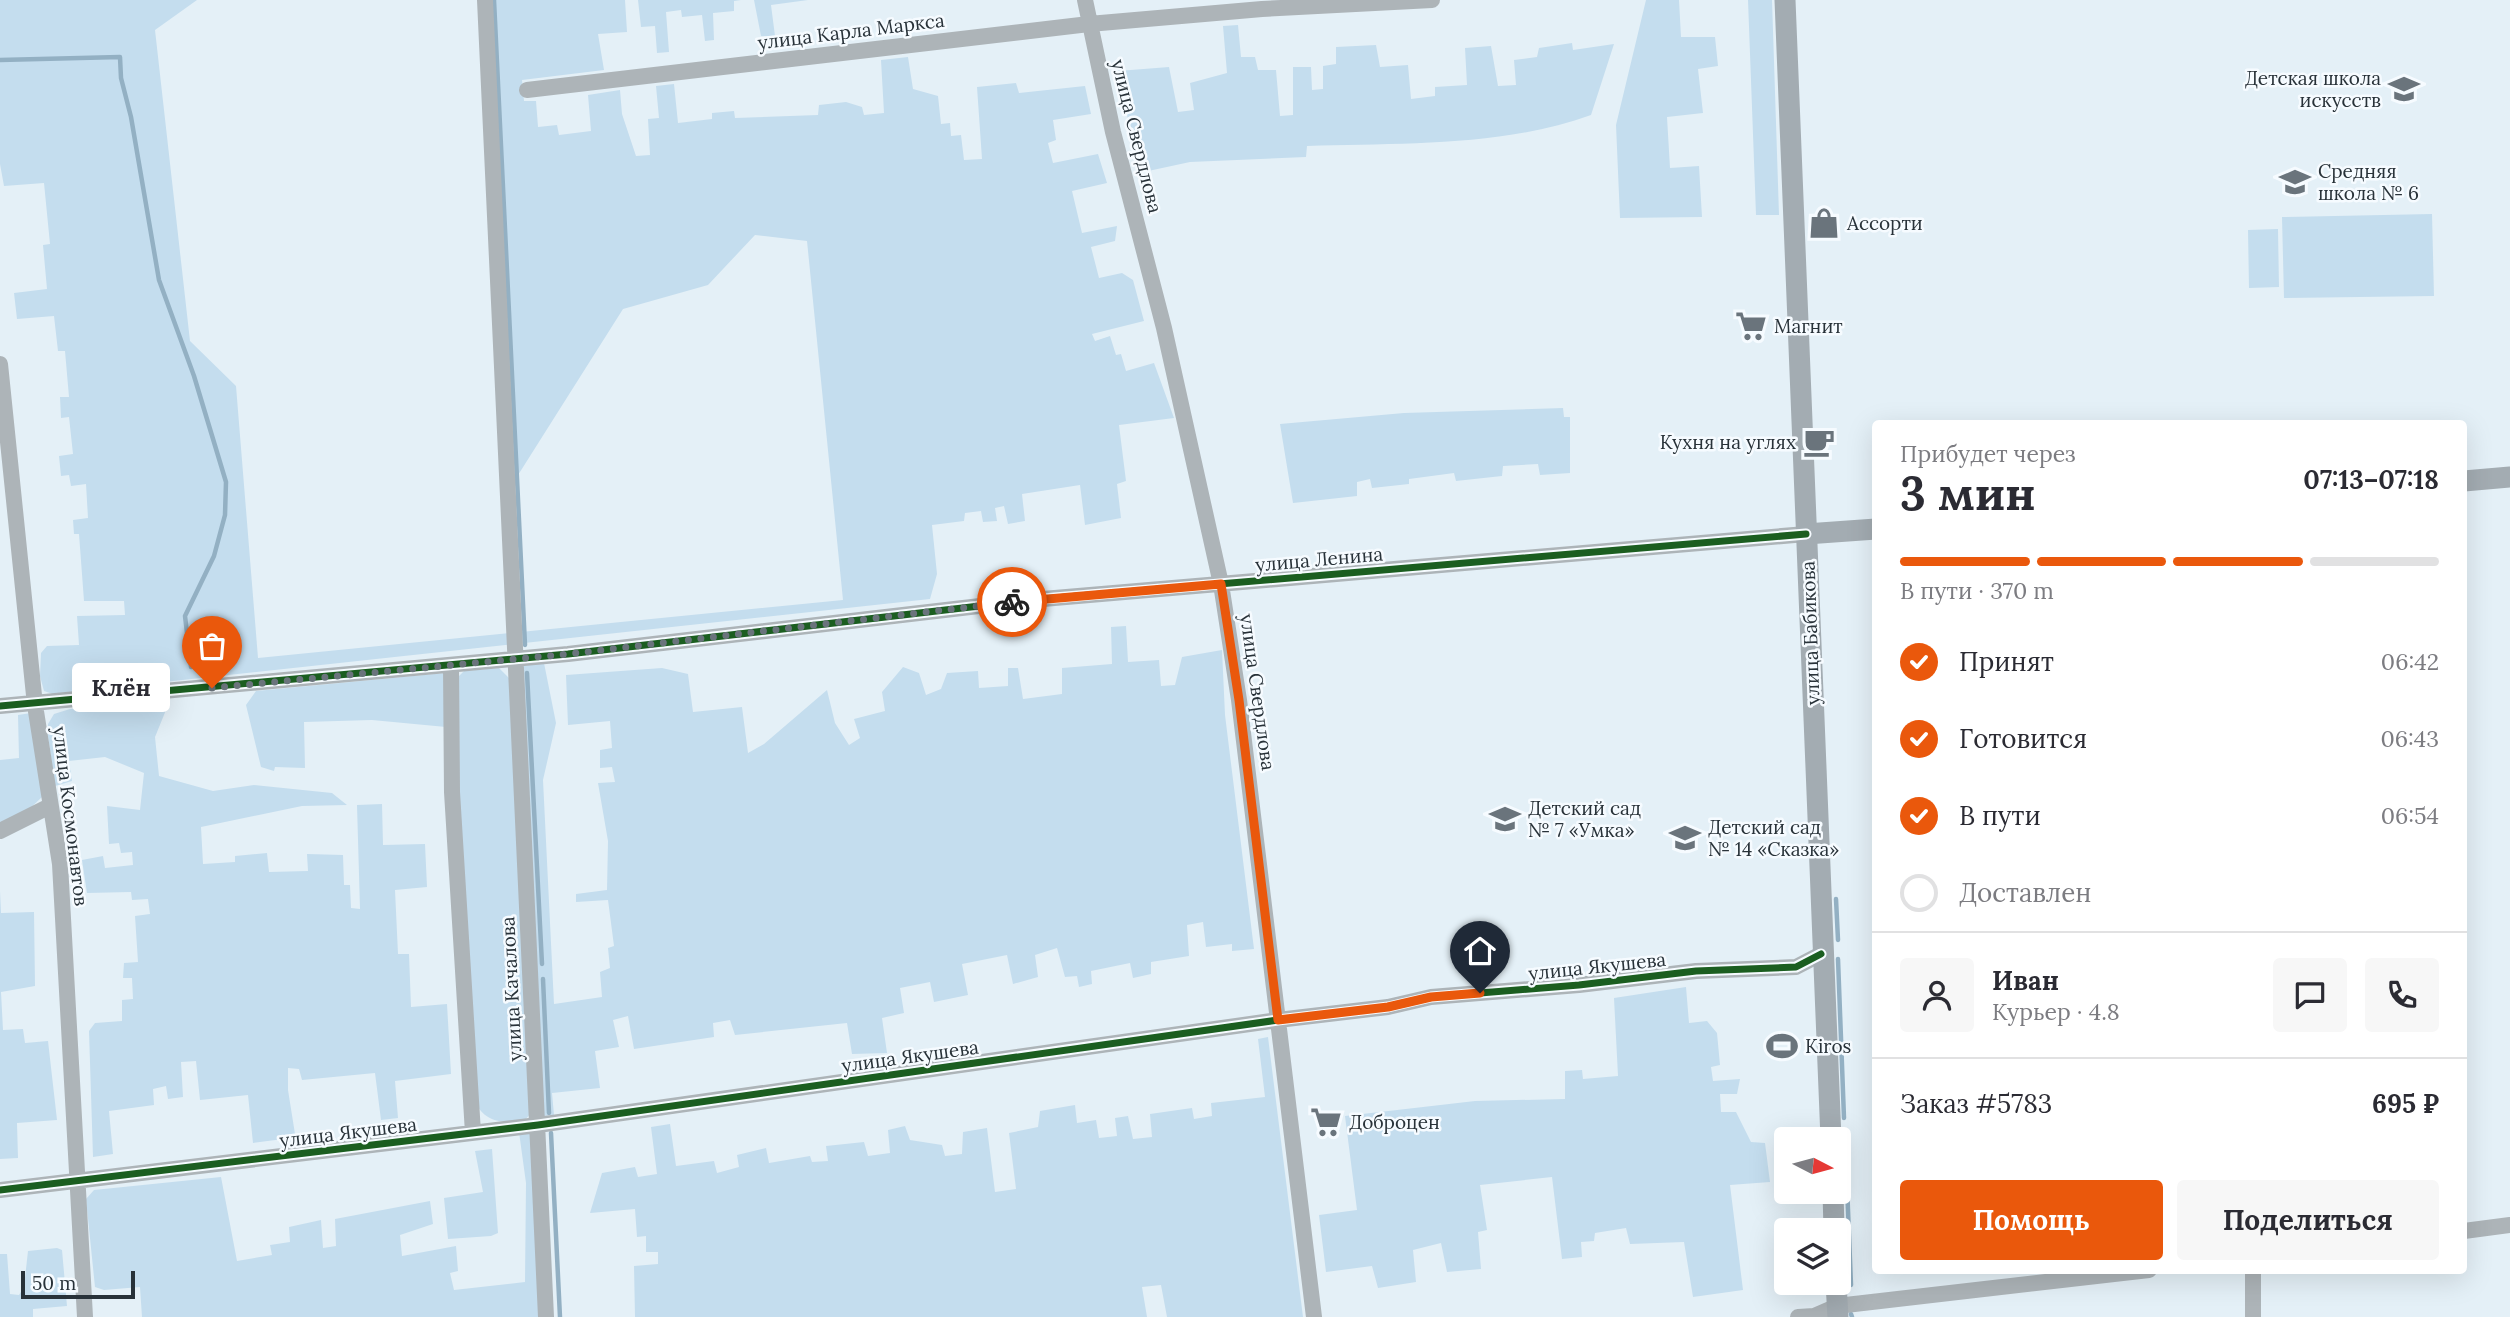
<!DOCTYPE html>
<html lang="ru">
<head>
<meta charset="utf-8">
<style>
  :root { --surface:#fff; --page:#f7f7f7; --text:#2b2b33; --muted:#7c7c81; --line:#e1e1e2; --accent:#ea580c }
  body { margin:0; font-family:Lora,serif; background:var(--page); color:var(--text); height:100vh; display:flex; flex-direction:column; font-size:26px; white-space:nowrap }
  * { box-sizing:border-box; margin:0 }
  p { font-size:23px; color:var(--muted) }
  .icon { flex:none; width:38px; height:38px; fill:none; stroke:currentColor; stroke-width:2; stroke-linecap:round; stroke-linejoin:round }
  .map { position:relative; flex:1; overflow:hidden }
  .panel { position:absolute; left:1872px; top:420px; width:595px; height:854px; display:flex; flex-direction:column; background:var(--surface); border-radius:7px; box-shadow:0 7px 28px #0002 }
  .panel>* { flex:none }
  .needle { width:46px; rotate:96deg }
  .tools { position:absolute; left:1774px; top:1127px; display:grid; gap:14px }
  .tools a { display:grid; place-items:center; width:77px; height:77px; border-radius:7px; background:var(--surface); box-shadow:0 7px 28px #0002; font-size:35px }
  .scale { position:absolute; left:21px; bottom:18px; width:114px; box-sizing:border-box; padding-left:7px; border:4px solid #283239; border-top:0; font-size:19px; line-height:24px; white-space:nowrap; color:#283239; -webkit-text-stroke:5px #f6fbff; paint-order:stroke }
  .pin { position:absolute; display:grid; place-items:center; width:60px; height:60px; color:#fff; margin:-72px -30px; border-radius:50% 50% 50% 0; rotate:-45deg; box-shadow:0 0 7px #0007 }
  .pin .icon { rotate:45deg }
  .courier { position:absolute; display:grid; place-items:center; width:70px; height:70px; margin:-35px; border:5px solid #ea580c; border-radius:50%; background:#fff; color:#222; box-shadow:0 2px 9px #0007 }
  .bubble { position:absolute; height:49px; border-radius:7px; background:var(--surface); box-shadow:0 7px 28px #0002; font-size:23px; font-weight:800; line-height:49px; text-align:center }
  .summary em { font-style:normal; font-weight:800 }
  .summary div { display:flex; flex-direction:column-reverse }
  .summary { display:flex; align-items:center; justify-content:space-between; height:119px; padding:0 28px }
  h1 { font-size:46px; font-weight:800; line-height:52px }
  .bar { display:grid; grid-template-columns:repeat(4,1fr); gap:10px 7px; align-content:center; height:84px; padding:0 28px }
  .bar i { height:9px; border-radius:5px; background:var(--line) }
  .bar .current { background:var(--accent) }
  .bar p { grid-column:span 4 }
  .line { display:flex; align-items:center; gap:18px; padding:0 28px; border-top:2px solid var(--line) }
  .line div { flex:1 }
  .round { display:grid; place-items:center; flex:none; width:74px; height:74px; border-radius:7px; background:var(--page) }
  ol { padding:0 28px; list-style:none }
  li { display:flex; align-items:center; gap:21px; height:77px }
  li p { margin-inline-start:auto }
  li .icon { padding:7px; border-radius:50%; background:var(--accent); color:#fff; stroke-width:4 }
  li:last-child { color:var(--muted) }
  li i { width:38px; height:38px; border:4px solid var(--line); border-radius:50% }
  .action { display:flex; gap:14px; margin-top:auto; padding:14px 28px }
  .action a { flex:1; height:80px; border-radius:7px; background:var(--accent); color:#fff; font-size:28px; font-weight:800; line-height:80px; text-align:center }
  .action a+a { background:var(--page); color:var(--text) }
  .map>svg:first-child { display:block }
  .green { fill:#c4ddee }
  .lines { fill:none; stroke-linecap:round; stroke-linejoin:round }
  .stream { stroke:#93b0c3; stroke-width:4.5 }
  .minor { stroke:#adb4b8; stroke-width:16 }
  .major { stroke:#a3acb2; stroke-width:21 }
  .cycleway-casing { stroke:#f6fbff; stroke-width:11 }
  .cycleway { stroke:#1b5e20; stroke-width:7 }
  .done { stroke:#6a747c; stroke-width:7; stroke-dasharray:0 12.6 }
  .route { stroke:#ea580c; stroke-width:9 }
  .labels { text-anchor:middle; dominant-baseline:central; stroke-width:5; stroke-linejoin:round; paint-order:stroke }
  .street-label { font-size:19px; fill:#283239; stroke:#f6fbff }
  .poi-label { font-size:19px; fill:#283239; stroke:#f6fbff; text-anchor:start }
</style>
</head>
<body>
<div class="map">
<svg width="2510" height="1317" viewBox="0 0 2510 1317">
  <rect width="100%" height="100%" fill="#e4f0f7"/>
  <path class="green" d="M 0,0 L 197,0 L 155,30 L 190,341 L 236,386 L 258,658 L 843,600 L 807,241 L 755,235 L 708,285 L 623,309 L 513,483 L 491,0 L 625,0 L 627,32 L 598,34 L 604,70 L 522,80 L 524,101 L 536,101 L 538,127 L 557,125 L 559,135 L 591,131 L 588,95 L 620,90 L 622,114 L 636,156 L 650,155 L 648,119 L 659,118 L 656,86 L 674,84 L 678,123 L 712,119 L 712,113 L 734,111 L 735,118 L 818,115 L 819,105 L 846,102 L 862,107 L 864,115 L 884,113 L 881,60 L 908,57 L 913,89 L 938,96 L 941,124 L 950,123 L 951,136 L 961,135 L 964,160 L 982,159 L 977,87 L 1016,83 L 1019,93 L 1085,86 L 1091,114 L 1053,120 L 1056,140 L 1048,143 L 1053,163 L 1098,154 L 1107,183 L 1072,191 L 1082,233 L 1117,226 L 1115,241 L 1091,247 L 1099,278 L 1122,273 L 1133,280 L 1144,321 L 1092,334 L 1095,341 L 1110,336 L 1116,355 L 1121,354 L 1126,371 L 1154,363 L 1174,418 L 1119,425 L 1126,481 L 1117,484 L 1121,518 L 1085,525 L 1080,485 L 1022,494 L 1025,521 L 1008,524 L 1004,506 L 995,508 L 997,521 L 983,522 L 981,511 L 965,513 L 964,521 L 932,525 L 937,574 L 930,599 L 53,694 L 44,691 L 40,676 L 41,653 L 47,646 L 79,645 L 77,616 L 125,615 L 124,601 L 84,601 L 79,534 L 74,534 L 73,520 L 88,518 L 86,484 L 71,486 L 69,475 L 61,476 L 59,456 L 73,454 L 69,417 L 61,418 L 60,397 L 69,397 L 65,351 L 58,351 L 54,316 L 17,319 L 14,293 L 47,289 L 43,245 L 50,244 L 44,183 L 4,186 L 0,164 Z
    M 638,0 L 741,0 L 734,1 L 734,11 L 713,13 L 714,40 L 705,41 L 702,15 L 682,17 L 681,10 L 666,12 L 669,52 L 657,53 L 655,26 L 641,27 Z
    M 754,0 L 808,0 L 771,5 L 775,36 L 761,36 Z
    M 1646,0 L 1679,0 L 1681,37 L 1715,37 L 1718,66 L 1698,69 L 1703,113 L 1667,117 L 1670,168 L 1699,166 L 1702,217 L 1620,218 L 1616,125 Z
    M 1748,0 L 1772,0 L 1779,215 L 1756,215 Z
    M 1238,25 L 1241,57 L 1255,57 L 1258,70 L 1276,70 L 1280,116 L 1293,115 L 1293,67 L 1311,67 L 1312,90 L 1323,89 L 1323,66 L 1336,64 L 1336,47 L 1376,45 L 1380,67 L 1408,65 L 1411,99 L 1435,96 L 1435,87 L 1467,85 L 1465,48 L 1491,46 L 1498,86 L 1516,85 L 1514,60 L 1537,57 L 1539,48 L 1572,43 L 1573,50 L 1614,44 L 1591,115 C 1503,147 1400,143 1307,146 L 1306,157 L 1190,162 L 1139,173 L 1118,71 L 1169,67 L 1178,112 L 1194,110 L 1190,83 L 1227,73 L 1223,26 Z
    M 2432,214 L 2434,296 L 2284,298 L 2282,217 Z
    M 2278,229 L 2279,287 L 2249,288 L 2248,230 Z
    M 1563,408 L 1564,417 L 1570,417 L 1570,473 L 1540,475 L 1538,464 L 1503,466 L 1502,476 L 1456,481 L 1454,473 L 1409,479 L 1409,484 L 1372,488 L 1370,479 L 1357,482 L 1357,496 L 1293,503 L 1280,424 L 1404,413 Z
    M 1126,626 L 1128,662 L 1159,660 L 1161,686 L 1175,685 L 1182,657 L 1222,650 L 1225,715 L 1254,949 L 1232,951 L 1232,944 L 1206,947 L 1203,922 L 1187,925 L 1189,956 L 1151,962 L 1151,974 L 1133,978 L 1130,963 L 1091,971 L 1092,984 L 1079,987 L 1077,976 L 1065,977 L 1057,948 L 1035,955 L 1038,977 L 1013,984 L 1007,955 L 962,964 L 968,995 L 934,1002 L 930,982 L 900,988 L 904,1013 L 882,1018 L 887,1053 L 852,1054 L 847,1023 L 735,1035 L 730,1020 L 713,1023 L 714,1037 L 634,1049 L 628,1016 L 613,1020 L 619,1047 L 595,1051 L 600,1088 L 552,1093 L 554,1115 L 543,1116 L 520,666 L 544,663 L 556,723 L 543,780 L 554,1004 L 602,997 L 600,972 L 610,968 L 608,948 L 614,946 L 608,900 L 576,902 L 576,894 L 607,890 L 608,841 L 598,783 L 615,782 L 612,767 L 600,768 L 600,750 L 612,748 L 610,721 L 568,725 L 566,675 L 662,668 L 688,674 L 693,712 L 742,707 L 748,753 L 764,744 L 827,690 L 835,723 L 849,745 L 860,738 L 854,719 L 885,711 L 882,692 L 903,667 L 919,673 L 926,695 L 941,689 L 947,673 L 978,671 L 979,688 L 1008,686 L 1008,668 L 1018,668 L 1023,699 L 1062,694 L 1062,668 L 1112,664 L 1111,627 Z
    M 499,668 L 511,680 L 532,1112 L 524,1121 C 502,1122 488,1124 476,1104 L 459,793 L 459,676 L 464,671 Z
    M 445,673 L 446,727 L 372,720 L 304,722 L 305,768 L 275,767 L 274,771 L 261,767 L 246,705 L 256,691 Z
    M 152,702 L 166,710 L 155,737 L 159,776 L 213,791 L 254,785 L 332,793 L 347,805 L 302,806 L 201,827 L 203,864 L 235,862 L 235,856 L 267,853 L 269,872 L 308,871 L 307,854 L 343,855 L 344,885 L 350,885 L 351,908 L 360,909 L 357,805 L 382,804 L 383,845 L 425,844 L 427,887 L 395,890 L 398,954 L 409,954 L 411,1007 L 447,1004 L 451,1074 L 395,1081 L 398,1118 L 381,1120 L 375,1073 L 302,1080 L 299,1069 L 288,1068 L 288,1090 L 295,1134 L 291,1138 L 253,1143 L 248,1095 L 200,1100 L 196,1061 L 181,1062 L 183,1097 L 168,1099 L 166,1086 L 153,1089 L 154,1105 L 109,1111 L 113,1154 L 93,1157 L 89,1031 L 95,1023 L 122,1021 L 122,1000 L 133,999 L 132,978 L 123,978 L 124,963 L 138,962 L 135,916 L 150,914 L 148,899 L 132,900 L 131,892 L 87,893 L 82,860 L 103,856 L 105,868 L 133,865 L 132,852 L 121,853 L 119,843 L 109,844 L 107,806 L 140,810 L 144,773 L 105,757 L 69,761 L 72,781 L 55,786 L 48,736 L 48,724 L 54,714 L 70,709 Z
    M 31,713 L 42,797 L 23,815 L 0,825 L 0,760 L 19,758 L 18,715 Z
    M 0,891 L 1,913 L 34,912 L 35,986 L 1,992 L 3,1030 L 23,1029 L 25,1043 L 48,1041 L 57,1120 L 17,1123 L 18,1158 L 0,1159 Z
    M 1686,987 L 1689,1023 L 1707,1021 L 1717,1033 L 1720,1065 L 1711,1067 L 1713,1081 L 1740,1079 L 1737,1094 L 1720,1094 L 1721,1112 L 1736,1112 L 1751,1142 L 1765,1143 L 1770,1182 L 1730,1185 L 1743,1290 L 1693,1297 L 1684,1242 L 1630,1244 L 1626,1228 L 1595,1233 L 1594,1241 L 1581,1242 L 1582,1257 L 1562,1259 L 1552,1177 L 1480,1185 L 1487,1230 L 1478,1232 L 1481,1269 L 1447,1272 L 1441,1243 L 1413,1250 L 1416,1282 L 1378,1288 L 1372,1266 L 1326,1272 L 1319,1215 L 1357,1210 L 1345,1116 L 1475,1101 L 1565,1099 L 1565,1071 L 1582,1070 L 1583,1079 L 1618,1076 L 1614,998 Z
    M 1268,1037 L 1303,1317 L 1167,1317 L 1161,1285 L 1142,1287 L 1147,1317 L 635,1317 L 634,1266 L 658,1264 L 658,1252 L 646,1252 L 646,1236 L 637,1237 L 635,1209 L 590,1213 L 602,1173 L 635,1167 L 638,1177 L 657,1174 L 651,1127 L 670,1124 L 676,1166 L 714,1161 L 717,1173 L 739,1167 L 737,1155 L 766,1148 L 769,1163 L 810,1156 L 812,1162 L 828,1161 L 826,1146 L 864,1142 L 868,1156 L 890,1153 L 888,1130 L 905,1126 L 910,1140 L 942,1145 L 945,1156 L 962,1154 L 963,1132 L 987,1128 L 995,1192 L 1016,1189 L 1009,1133 L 1038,1127 L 1040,1111 L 1075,1105 L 1077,1123 L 1096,1120 L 1099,1138 L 1117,1136 L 1115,1118 L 1128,1116 L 1133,1139 L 1152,1137 L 1150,1114 L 1192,1108 L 1194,1119 L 1212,1116 L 1211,1103 L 1265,1097 L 1258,1039 Z
    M 519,1132 L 533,1132 L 541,1317 L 142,1317 L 140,1287 L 104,1290 L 95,1287 L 86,1199 L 94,1190 L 221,1177 L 237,1261 L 272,1255 L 270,1245 L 290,1242 L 289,1227 L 321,1220 L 323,1248 L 336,1246 L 335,1219 L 430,1201 L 433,1224 L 400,1235 L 402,1256 L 456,1246 L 458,1271 L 450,1273 L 454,1290 L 525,1282 L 526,1183 Z
    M 492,1149 L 498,1233 L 491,1236 L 448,1239 L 444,1198 L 483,1192 L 475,1151 Z
    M 57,1248 L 62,1250 L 67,1306 L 33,1309 L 33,1317 L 0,1317 L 0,1254 L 7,1254 L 10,1294 L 19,1295 L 24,1287 L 28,1251 Z"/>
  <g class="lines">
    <path class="stream" d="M 494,0 L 525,645
      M 0,60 L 120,57 L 121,78 L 131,117 L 159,280 L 194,376 L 226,482 L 225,515 L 214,556 L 185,616 L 191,667
      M 527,673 L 542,964
      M 1836,899 L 1838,940
      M 1838,959 L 1844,1118
      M 543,979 L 549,1113
      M 551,1133 L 560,1317
      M 1845,1135 L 1851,1285
      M 1851,1314 L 1852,1317"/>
    <path class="minor" d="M 485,0 L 546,1317
      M 1085,0 L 1113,132 L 1164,328 L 1221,584 L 1239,700 L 1314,1317
      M 527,90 L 1089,24 L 1262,9 L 1432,0
      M 0,364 L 35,705 L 60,864 L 85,1317
      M 451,666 L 452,792 L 473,1133
      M 0,706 L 568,654 L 1031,600 L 1806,534
      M 0,831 L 50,806
      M 0,1190 L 538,1125 L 1278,1020 L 1388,1007 L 1431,997 L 1579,985 L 1696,971 L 1796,967 L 1821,954
      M 2464,1231 L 2510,1225
      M 2253,1270 L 2253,1317
      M 1798,1317 L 1814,1316 L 1837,1306 L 2149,1270"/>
    <path class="major" d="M 1785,0 L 1831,1139
      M 2464,481 L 2510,477
      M 1806,534 L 1876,529
      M 1833,1192 L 1834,1230
      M 1836,1283 L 1838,1317"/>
    <defs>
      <path id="cycleway" d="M 0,706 L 568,654 L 1031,600 L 1806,534
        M 0,1190 L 538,1125 L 1278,1020 L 1388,1007 L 1431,997 L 1579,985 L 1696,971 L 1796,967 L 1821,954"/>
    </defs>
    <use href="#cycleway" class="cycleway-casing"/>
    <use href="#cycleway" class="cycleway"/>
  </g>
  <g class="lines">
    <path class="done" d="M 212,688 L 568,654 L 1012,602"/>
    <path class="route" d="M 1012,602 L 1221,584 L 1239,700 L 1278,1020 L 1388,1007 L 1431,997 L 1480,993"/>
  </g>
  <defs>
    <symbol id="school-bare" viewBox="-9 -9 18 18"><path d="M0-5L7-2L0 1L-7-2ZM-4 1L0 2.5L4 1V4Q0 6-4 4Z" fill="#6a747c" stroke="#f6fbff" stroke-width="2.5" paint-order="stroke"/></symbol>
    <symbol id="shop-bare" viewBox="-9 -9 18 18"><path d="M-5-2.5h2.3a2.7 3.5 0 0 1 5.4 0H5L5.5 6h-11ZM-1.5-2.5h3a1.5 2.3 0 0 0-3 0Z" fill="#6a747c" stroke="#f6fbff" stroke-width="2.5" paint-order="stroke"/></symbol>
    <symbol id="supermarket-bare" viewBox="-9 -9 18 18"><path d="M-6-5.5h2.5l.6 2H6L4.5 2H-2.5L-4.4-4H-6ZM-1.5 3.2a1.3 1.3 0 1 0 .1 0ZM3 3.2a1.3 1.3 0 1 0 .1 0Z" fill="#6a747c" stroke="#f6fbff" stroke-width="2.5" paint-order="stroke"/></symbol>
    <symbol id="cafe-bare" viewBox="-9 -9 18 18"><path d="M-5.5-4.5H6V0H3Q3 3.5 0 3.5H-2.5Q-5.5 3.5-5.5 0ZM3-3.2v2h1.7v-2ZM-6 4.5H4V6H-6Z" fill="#6a747c" stroke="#f6fbff" stroke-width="2.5" paint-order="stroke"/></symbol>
    <symbol id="stadium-bare" viewBox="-9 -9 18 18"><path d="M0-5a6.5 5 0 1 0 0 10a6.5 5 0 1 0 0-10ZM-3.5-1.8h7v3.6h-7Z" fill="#6a747c" stroke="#f6fbff" stroke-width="2.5" paint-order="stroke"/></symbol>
  </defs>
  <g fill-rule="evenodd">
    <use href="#school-bare" x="2382" y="67" width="44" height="44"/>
    <use href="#school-bare" x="2273" y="160" width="44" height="44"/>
    <use href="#shop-bare" x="1802" y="201" width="44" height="44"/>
    <use href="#supermarket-bare" x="1729" y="304" width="44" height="44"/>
    <use href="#cafe-bare" x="1797" y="420" width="44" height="44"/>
    <use href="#school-bare" x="1483" y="797" width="44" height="44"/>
    <use href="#school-bare" x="1663" y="816" width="44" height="44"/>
    <use href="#stadium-bare" x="1760" y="1024" width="44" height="44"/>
    <use href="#supermarket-bare" x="1304" y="1100" width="44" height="44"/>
  </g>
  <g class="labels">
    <g class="street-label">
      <text transform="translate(851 31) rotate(-7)">улица Карла Маркса</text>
      <text transform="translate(1137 136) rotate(76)">улица Свердлова</text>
      <text transform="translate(1319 559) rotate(-5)">улица Ленина</text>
      <text transform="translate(1810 633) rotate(-92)">улица Бабикова</text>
      <text transform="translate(1258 692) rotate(82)">улица Свердлова</text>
      <text transform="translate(71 816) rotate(83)">улица Космонавтов</text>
      <text transform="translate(1597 966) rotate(-6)">улица Якушева</text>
      <text transform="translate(511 989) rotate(-93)">улица Качалова</text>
      <text transform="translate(910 1056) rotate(-8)">улица Якушева</text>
      <text transform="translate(348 1132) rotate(-7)">улица Якушева</text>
    </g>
    <g class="poi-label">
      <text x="2381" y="78" text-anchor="end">Детская школа<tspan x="2381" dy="22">искусств</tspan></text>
      <text x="2318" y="171">Средняя<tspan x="2318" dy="22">школа № 6</tspan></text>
      <text x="1847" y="223">Ассорти</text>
      <text x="1774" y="326">Магнит</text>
      <text x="1796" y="442" text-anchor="end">Кухня на углях</text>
      <text x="1528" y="808">Детский сад<tspan x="1528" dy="22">№ 7 «Умка»</tspan></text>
      <text x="1708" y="827">Детский сад<tspan x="1708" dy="22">№ 14 «Сказка»</tspan></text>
      <text x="1805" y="1046">Kiros</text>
      <text x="1349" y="1122">Доброцен</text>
    </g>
  </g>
</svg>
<div class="tools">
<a><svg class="needle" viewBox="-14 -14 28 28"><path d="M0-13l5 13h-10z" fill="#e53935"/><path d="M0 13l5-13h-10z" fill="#7c7c81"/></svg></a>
<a><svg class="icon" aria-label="layers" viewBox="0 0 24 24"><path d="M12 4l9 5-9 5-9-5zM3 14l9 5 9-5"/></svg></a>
</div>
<div class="scale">50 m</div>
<div class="pin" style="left:212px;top:688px;background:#ea580c"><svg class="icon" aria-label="bag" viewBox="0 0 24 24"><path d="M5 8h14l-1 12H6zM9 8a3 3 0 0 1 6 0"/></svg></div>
<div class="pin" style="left:1480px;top:993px;background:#1f2937"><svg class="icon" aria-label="home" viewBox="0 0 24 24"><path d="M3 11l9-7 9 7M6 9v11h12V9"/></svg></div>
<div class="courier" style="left:1012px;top:602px"><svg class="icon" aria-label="bike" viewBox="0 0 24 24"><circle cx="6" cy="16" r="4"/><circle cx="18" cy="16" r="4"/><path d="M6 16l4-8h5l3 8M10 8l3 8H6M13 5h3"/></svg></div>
<div class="bubble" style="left:72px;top:663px;width:98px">Клён</div>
<section class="panel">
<div class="summary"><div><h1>3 мин</h1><p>Прибудет через</p></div><em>07:13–07:18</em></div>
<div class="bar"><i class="current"></i><i class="current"></i><i class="current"></i><i></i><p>В пути · 370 m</p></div>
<ol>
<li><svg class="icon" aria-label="check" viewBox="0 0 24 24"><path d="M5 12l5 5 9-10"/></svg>Принят<p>06:42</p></li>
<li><svg class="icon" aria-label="check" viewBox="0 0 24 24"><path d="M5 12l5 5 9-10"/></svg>Готовится<p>06:43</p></li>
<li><svg class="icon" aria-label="check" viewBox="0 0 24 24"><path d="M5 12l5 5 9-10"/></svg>В пути<p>06:54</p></li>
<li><i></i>Доставлен</li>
</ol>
<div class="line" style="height:126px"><a class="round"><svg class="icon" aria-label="person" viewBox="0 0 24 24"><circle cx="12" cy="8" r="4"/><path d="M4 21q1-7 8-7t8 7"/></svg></a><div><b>Иван</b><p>Курьер · 4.8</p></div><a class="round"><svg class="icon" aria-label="chat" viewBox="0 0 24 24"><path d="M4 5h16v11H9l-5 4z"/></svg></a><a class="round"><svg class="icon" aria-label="phone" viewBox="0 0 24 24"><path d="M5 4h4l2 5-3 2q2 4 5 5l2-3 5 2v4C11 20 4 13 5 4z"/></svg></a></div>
<div class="line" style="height:91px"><div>Заказ #5783</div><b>695 ₽</b></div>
<div class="action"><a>Помощь</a><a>Поделиться</a></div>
</section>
</div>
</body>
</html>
